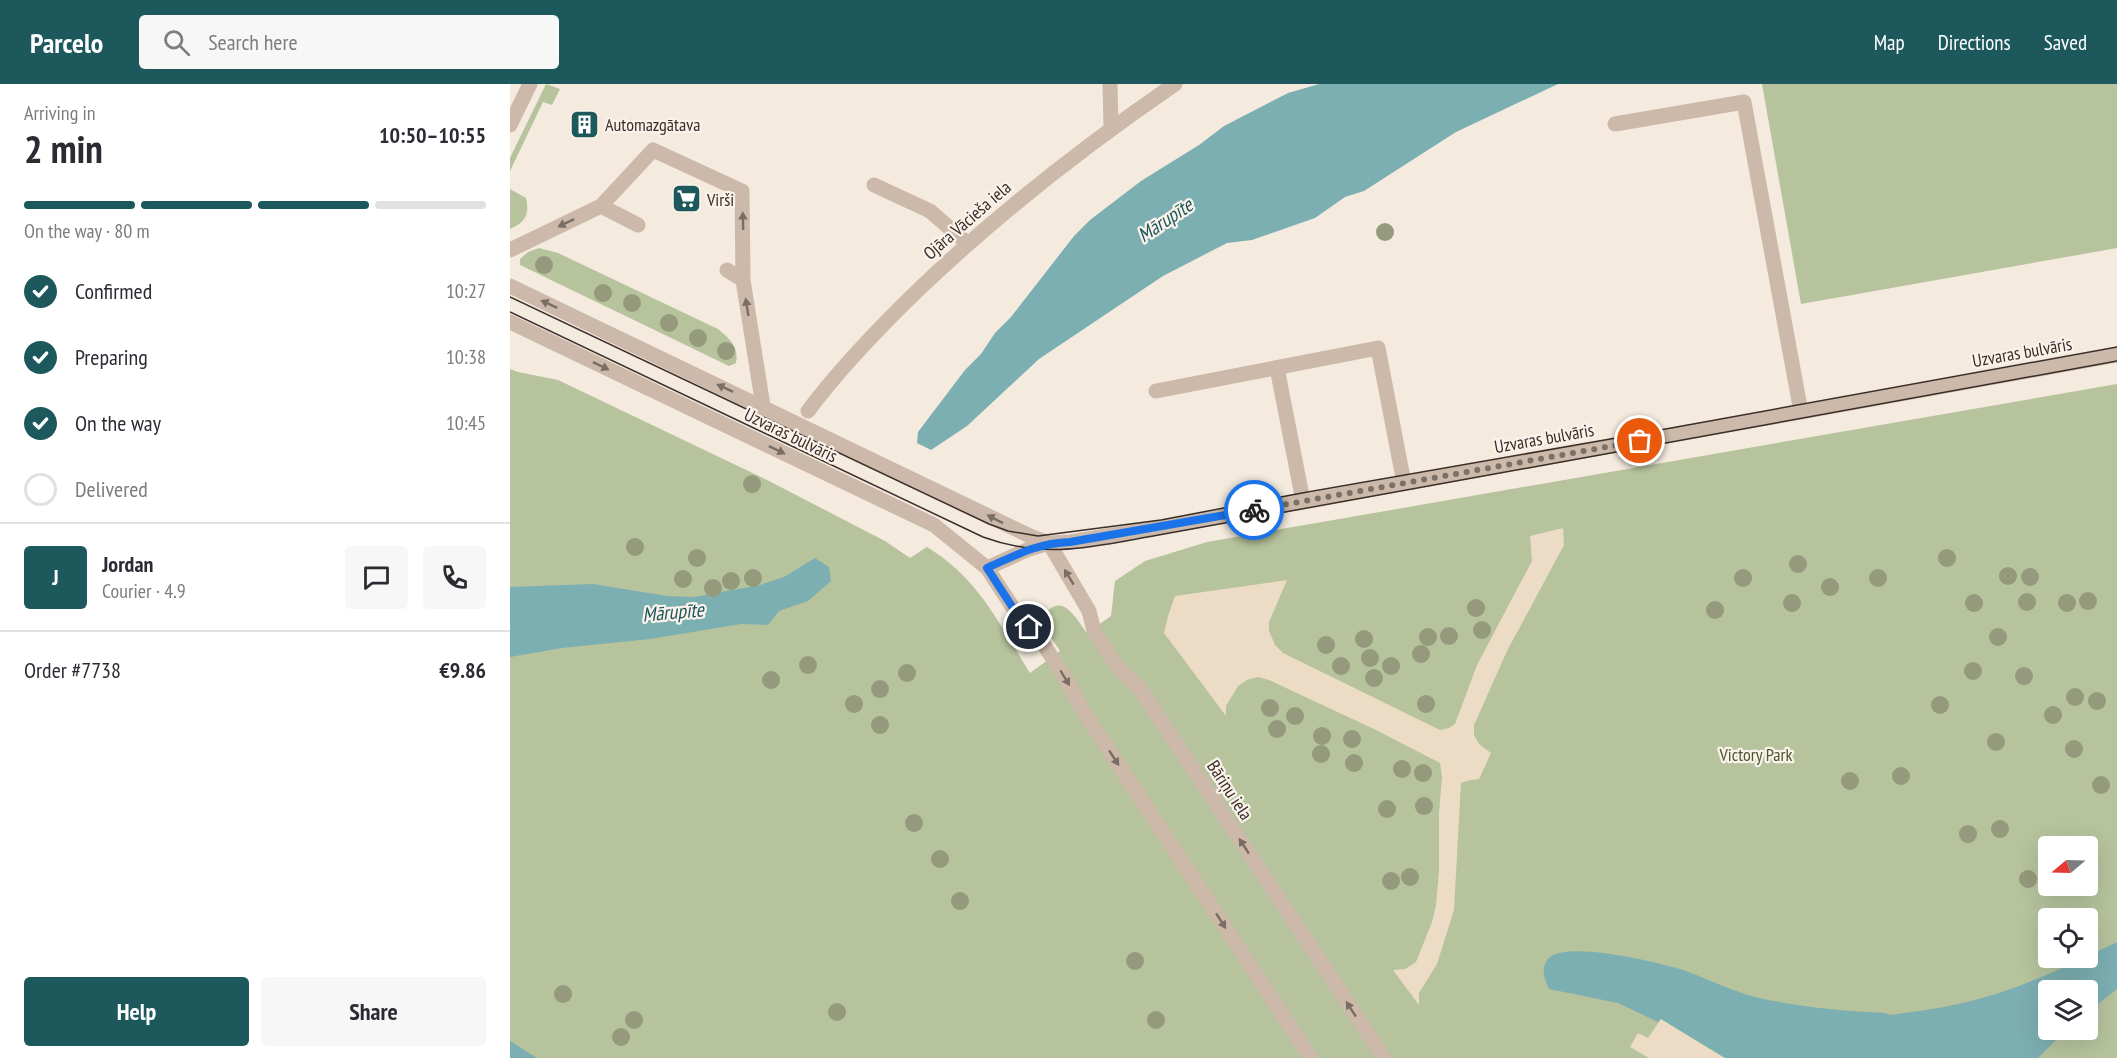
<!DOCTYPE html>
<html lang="en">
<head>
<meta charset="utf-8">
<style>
  :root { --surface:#fff; --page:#f7f7f7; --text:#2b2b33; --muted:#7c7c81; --line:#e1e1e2; --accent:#1d585d }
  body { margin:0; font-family:"PT Sans Narrow",sans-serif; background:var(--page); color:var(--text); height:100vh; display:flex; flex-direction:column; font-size:22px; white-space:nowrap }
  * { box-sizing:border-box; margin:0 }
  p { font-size:20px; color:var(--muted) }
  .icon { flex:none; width:33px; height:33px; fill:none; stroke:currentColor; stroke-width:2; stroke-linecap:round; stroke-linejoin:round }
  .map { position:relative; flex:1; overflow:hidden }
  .panel { display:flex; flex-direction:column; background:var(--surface); width:510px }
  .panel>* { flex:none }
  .needle { width:39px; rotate:251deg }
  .buttons { position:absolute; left:1528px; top:752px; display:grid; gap:12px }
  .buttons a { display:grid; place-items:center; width:60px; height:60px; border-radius:6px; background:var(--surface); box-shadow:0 6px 24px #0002; font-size:30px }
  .pin { position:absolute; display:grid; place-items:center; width:51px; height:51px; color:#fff; margin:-26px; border:3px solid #fff; border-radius:50%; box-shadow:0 2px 6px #0007 }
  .courier { position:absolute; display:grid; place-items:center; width:60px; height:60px; margin:-30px; border:4px solid #1a73e8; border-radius:50%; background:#fff; color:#222; box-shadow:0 2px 8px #0007 }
  .head em { font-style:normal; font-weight:700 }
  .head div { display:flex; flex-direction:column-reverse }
  .head { display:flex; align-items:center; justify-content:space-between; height:102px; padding:0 24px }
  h1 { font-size:39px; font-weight:700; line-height:45px }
  .bar { display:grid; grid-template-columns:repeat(4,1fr); gap:9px 6px; align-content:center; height:72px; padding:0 24px }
  .bar i { height:8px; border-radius:4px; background:var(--line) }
  .bar .selected { background:var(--accent) }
  .bar p { grid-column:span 4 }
  .line { display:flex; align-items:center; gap:15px; padding:0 24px; border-top:2px solid var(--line) }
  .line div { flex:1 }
  .round { display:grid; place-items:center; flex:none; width:63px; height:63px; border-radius:6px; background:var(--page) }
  ol { padding:0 24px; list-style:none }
  li { display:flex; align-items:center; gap:18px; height:66px }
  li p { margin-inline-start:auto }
  li .icon { padding:6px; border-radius:50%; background:var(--accent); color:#fff; stroke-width:4 }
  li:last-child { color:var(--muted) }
  li i { width:33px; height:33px; border:3px solid var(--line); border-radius:50% }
  .primary-button { display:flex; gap:12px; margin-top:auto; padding:12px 24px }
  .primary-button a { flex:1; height:69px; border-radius:6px; background:var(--accent); color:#fff; font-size:24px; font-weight:700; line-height:69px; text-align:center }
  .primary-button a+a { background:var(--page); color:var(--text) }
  header { display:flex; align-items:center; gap:36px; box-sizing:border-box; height:84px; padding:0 30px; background:var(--accent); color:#fff }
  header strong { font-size:28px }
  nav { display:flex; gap:33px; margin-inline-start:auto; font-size:21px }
  .search { width:420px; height:54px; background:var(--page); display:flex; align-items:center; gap:15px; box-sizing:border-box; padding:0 21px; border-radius:6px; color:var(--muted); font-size:22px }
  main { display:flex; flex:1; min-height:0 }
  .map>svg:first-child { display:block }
  .green { fill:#b6c39d; fill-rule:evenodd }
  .plaza { fill:#ecdbc5 }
  .water { fill:#7cafb2 }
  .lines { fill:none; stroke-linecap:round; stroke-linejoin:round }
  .service { stroke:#ccb9a9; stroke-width:15 }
  .minor { stroke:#ccb9a9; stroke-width:15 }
  .tertiary { stroke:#ccb9a9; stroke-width:15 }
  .tram { stroke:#392e29; stroke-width:1.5 }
  .tree { fill:#959a7c }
  .oneway { fill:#7b6d63 }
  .done { stroke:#7a7068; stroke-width:6; stroke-dasharray:0 10.8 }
  .route { stroke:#1a73e8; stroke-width:8 }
  .labels { text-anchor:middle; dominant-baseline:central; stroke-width:4.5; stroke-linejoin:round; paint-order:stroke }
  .poi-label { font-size:18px; fill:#392e29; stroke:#fbf3eb; text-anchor:start }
  .street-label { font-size:18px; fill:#392e29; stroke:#fbf3eb }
  .park-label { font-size:18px; fill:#48592c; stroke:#fbf3eb }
  .water-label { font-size:20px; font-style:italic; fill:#1d585d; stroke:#fbf3eb }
</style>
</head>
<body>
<header>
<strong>Parcelo</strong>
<div class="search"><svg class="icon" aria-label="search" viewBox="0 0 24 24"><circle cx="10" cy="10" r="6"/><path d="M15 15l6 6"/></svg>Search here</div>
<nav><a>Map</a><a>Directions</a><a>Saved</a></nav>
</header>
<main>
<section class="panel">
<div class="head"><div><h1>2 min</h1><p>Arriving in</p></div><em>10:50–10:55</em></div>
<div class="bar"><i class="selected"></i><i class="selected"></i><i class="selected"></i><i></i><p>On the way · 80 m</p></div>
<ol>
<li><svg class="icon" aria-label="check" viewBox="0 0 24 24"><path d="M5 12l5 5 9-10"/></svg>Confirmed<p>10:27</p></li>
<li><svg class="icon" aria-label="check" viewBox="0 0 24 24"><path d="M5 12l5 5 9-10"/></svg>Preparing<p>10:38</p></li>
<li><svg class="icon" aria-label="check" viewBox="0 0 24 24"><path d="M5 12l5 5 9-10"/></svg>On the way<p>10:45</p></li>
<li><i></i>Delivered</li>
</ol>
<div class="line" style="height:108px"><b class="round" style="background:var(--accent);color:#fff">J</b><div><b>Jordan</b><p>Courier · 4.9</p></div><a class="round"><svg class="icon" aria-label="chat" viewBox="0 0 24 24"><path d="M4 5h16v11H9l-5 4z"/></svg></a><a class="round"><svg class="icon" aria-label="phone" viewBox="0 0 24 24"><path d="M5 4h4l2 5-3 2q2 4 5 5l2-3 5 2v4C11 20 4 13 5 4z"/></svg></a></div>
<div class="line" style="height:78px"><div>Order #7738</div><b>€9.86</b></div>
<div class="primary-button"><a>Help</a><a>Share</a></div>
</section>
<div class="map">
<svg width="1607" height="974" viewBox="0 0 1607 974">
  <rect width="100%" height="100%" fill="#f4eade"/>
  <path class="green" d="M 36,0 L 50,5 L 42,21 L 33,18 L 0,87 L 0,74 Z
    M 1252,0 L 1607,0 L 1607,164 L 1291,220 Z
    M 0,105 L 16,114 C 20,130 15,139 0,145 Z
    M 29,164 L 48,169 L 208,245 C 220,255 229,263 226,279 L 219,282 L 10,181 L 10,175 L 18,168 Z
    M 0,285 L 8,288 L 48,296 L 259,397 L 375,457 L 400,474 L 417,463 C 468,494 489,539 520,589 L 550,567 L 533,541 L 532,534 C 551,505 565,533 577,549 L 601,532 L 605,497 L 635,477 L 697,458 L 1607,300 L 1607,974 L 0,974 ZM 1539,762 L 1578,762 L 1578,801 L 1539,801 ZM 1539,834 L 1578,834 L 1578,873 L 1539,873 ZM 1539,906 L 1578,906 L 1578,945 L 1539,945 Z"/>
  <path class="plaza" d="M 1053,444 L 1054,461 L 997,567 L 964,641 L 964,651 L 969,660 L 981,669 L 969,695 L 960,696 L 951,699 L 944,826 L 927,880 L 909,909 L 909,921 L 883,886 L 895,885 L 906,878 L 922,838 L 926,821 L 929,786 L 929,729 L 932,693 L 930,679 L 866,646 L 759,596 L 748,593 L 737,596 L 728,602 L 716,622 L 716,632 L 654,549 L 658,532 L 665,512 L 777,496 L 759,538 L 759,547 L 765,561 L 773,569 L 930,646 L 939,644 L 945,640 L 967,581 L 1022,477 L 1020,452 Z
    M 1151,935 L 1215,974 L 1139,974 L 1120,963 L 1128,949 L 1138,954 Z"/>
  <path class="water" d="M 809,0 L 1048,0 L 946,48 L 854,107 L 835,113 L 805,134 L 742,156 L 717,159 L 653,192 L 529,275 L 457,342 L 421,366 L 407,359 L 408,348 L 455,286 L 471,270 L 485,249 L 501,233 L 564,152 L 580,136 L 631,97 L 689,61 L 714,42 L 778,9 Z
    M 305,474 L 319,483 L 321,497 L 298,517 L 269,527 L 258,541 L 231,540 L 140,555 L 52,564 L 0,573 L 0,503 L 83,500 L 157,512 L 184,513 L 250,501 L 274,493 Z
    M 1607,858 L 1607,905 L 1578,928 L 1578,906 L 1539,906 L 1539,945 L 1557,945 L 1528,974 L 1215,974 L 1151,935 L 1148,938 L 1108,919 L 1039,905 C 1035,896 1030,884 1038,875 C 1054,856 1140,877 1163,883 C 1192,891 1219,907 1249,914 C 1291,923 1332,927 1375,929 L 1380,931 C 1402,928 1426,925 1448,920 C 1505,908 1557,882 1607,858 Z
    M 0,957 L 27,974 L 0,974 Z"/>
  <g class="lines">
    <path class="service" d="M 600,0 L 601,44
      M 1105,40 L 1234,18 L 1291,328
      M 0,41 L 20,0
      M 364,101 L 420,127 L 457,159
      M 91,122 L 143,66 L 232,107 L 233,196
      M 0,166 L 91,122 L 128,141
      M 217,186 L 233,196 L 253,322
      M 767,284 L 793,417
      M 646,307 L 868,264 L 894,399"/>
    <path class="minor" d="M 298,327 C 330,284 367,246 405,209 C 486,131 573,63 665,0"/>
    <path class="tertiary" d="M 0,202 L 520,452 L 539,459
      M 0,238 L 424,441 L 477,484 L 509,533 L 528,552 L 556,595 L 572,625 L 801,974
      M 539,459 L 579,527 L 584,547 L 609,585 L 629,603 L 874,974
      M 477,484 L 519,465 L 539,459 L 560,458 L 652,443 L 1607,271"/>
    <path class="tram" d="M 0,213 L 479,440 L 498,447 L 528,452 L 651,436 L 792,409 L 1106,354 L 1607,263
      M 0,228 L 473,453 C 538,477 589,461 654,450 L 1607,277"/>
  </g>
  <g class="tree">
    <circle cx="875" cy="148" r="9"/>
    <circle cx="34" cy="181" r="9"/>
    <circle cx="93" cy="209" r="9"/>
    <circle cx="122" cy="219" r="9"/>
    <circle cx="159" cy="239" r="9"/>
    <circle cx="188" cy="254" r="9"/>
    <circle cx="216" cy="267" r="9"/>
    <circle cx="242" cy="400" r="9"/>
    <circle cx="125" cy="463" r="9"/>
    <circle cx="187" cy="474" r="9"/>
    <circle cx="1437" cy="474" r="9"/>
    <circle cx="1288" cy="480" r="9"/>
    <circle cx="1498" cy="492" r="9"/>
    <circle cx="1520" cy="493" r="9"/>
    <circle cx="243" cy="494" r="9"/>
    <circle cx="1233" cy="494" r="9"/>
    <circle cx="1368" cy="494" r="9"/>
    <circle cx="173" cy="495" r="9"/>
    <circle cx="221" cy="497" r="9"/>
    <circle cx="1320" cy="503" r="9"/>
    <circle cx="203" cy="504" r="9"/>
    <circle cx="1578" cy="517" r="9"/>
    <circle cx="1517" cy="518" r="9"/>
    <circle cx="1282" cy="519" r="9"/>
    <circle cx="1464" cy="519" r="9"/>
    <circle cx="1557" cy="519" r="9"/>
    <circle cx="966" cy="524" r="9"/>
    <circle cx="1205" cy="526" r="9"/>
    <circle cx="972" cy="546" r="9"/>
    <circle cx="939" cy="552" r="9"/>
    <circle cx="918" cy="553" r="9"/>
    <circle cx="1488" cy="553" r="9"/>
    <circle cx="854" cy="555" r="9"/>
    <circle cx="816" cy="561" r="9"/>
    <circle cx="911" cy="570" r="9"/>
    <circle cx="860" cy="574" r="9"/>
    <circle cx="298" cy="581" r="9"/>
    <circle cx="831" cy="582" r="9"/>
    <circle cx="881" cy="582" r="9"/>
    <circle cx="1463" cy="587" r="9"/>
    <circle cx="397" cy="589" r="9"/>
    <circle cx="1514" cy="592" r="9"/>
    <circle cx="864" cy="594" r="9"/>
    <circle cx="261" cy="596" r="9"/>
    <circle cx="370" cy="605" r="9"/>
    <circle cx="1565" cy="613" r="9"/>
    <circle cx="1587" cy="617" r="9"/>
    <circle cx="344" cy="620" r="9"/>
    <circle cx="916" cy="620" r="9"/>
    <circle cx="1430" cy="621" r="9"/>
    <circle cx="760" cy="624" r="9"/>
    <circle cx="1543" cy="631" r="9"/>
    <circle cx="785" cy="632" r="9"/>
    <circle cx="370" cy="641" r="9"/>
    <circle cx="767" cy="645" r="9"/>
    <circle cx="812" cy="652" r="9"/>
    <circle cx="842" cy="655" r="9"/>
    <circle cx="1486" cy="658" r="9"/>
    <circle cx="1564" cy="665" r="9"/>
    <circle cx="811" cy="670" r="9"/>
    <circle cx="844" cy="679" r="9"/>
    <circle cx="892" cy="685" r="9"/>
    <circle cx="913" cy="689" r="9"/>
    <circle cx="1391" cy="692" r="9"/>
    <circle cx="1340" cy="697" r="9"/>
    <circle cx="1591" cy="701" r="9"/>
    <circle cx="914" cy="722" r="9"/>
    <circle cx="877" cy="725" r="9"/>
    <circle cx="404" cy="739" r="9"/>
    <circle cx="1490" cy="745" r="9"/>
    <circle cx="1458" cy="750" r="9"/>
    <circle cx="430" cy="775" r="9"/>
    <circle cx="900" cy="793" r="9"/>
    <circle cx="1518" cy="795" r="9"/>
    <circle cx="881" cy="797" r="9"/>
    <circle cx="450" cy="817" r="9"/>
    <circle cx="625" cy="877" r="9"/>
    <circle cx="53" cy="910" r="9"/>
    <circle cx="327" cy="928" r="9"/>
    <circle cx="124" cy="936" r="9"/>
    <circle cx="646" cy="936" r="9"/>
    <circle cx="111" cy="953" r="9"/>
  </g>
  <defs><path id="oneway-solid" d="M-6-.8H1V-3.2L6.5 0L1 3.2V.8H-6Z" transform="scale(1.5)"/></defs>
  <g class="oneway">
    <use href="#oneway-solid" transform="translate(233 137) rotate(-91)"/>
    <use href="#oneway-solid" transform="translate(56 139) rotate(154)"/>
    <use href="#oneway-solid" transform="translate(39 220) rotate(-155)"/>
    <use href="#oneway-solid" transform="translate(237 223) rotate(-99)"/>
    <use href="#oneway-solid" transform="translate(91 282) rotate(26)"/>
    <use href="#oneway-solid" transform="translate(215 304) rotate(-155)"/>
    <use href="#oneway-solid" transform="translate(267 366) rotate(26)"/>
    <use href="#oneway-solid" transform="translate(485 435) rotate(-153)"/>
    <use href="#oneway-solid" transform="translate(559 493) rotate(-121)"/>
    <use href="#oneway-solid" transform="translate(555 594) rotate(59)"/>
    <use href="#oneway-solid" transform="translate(604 674) rotate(57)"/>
    <use href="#oneway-solid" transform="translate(734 762) rotate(-123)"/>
    <use href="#oneway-solid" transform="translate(711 837) rotate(57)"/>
    <use href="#oneway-solid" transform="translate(841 925) rotate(-123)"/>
  </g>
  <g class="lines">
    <path class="done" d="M 744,426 L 1130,357"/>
    <path class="route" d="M 519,543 L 509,533 L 477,484 C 506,471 528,459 560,458 L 744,426"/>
  </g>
  <defs>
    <symbol id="building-square" viewBox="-11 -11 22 22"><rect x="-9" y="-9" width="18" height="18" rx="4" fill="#1d585d" stroke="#fbf3eb"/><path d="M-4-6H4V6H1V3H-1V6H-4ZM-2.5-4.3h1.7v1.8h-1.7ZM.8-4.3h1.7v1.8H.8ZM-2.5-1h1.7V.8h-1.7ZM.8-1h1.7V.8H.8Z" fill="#fff"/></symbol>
    <symbol id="supermarket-square" viewBox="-11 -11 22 22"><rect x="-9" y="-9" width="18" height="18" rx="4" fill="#1d585d" stroke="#fbf3eb"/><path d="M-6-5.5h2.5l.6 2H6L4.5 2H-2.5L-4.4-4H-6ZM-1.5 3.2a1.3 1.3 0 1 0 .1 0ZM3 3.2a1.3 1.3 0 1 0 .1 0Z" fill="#fff"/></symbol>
  </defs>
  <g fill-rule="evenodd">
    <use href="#building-square" x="58" y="24" width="33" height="33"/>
    <use href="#supermarket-square" x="160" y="98" width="33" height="33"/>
  </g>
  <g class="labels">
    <g class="poi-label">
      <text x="95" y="40">Automazgātava</text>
      <text x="197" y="115">Virši</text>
    </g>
    <g class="street-label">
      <text transform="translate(457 136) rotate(-41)">Ojāra Vācieša iela</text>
      <text transform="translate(1512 268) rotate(-10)">Uzvaras bulvāris</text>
      <text transform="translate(281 351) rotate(26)">Uzvaras bulvāris</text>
      <text transform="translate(1034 354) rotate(-10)">Uzvaras bulvāris</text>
      <text transform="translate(720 706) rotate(57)">Bāriņu iela</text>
    </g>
    <g class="park-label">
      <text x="1246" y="670">Victory Park</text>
    </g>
    <g class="water-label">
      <text transform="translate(655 136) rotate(-34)">Mārupīte</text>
      <text transform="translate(163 528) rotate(-5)">Mārupīte</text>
    </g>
  </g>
</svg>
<div class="buttons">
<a><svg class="needle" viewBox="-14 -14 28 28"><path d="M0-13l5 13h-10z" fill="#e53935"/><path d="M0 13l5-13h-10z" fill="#7c7c81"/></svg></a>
<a><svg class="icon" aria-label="locate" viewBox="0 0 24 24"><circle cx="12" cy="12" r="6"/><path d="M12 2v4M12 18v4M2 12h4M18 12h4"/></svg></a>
<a><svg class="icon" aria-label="layers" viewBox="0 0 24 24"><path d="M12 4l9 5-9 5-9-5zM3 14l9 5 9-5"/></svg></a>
</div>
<div class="pin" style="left:1130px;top:357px;background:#ea580c"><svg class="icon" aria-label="bag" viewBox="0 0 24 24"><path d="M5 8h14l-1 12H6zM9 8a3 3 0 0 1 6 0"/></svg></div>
<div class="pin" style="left:519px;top:543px;background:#1f2937"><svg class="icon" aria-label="home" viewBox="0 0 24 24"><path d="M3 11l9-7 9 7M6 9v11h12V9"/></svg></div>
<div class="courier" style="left:744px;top:426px"><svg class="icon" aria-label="bike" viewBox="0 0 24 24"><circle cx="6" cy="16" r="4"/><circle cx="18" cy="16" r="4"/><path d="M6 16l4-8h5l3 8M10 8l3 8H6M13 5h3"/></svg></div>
</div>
</main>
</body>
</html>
